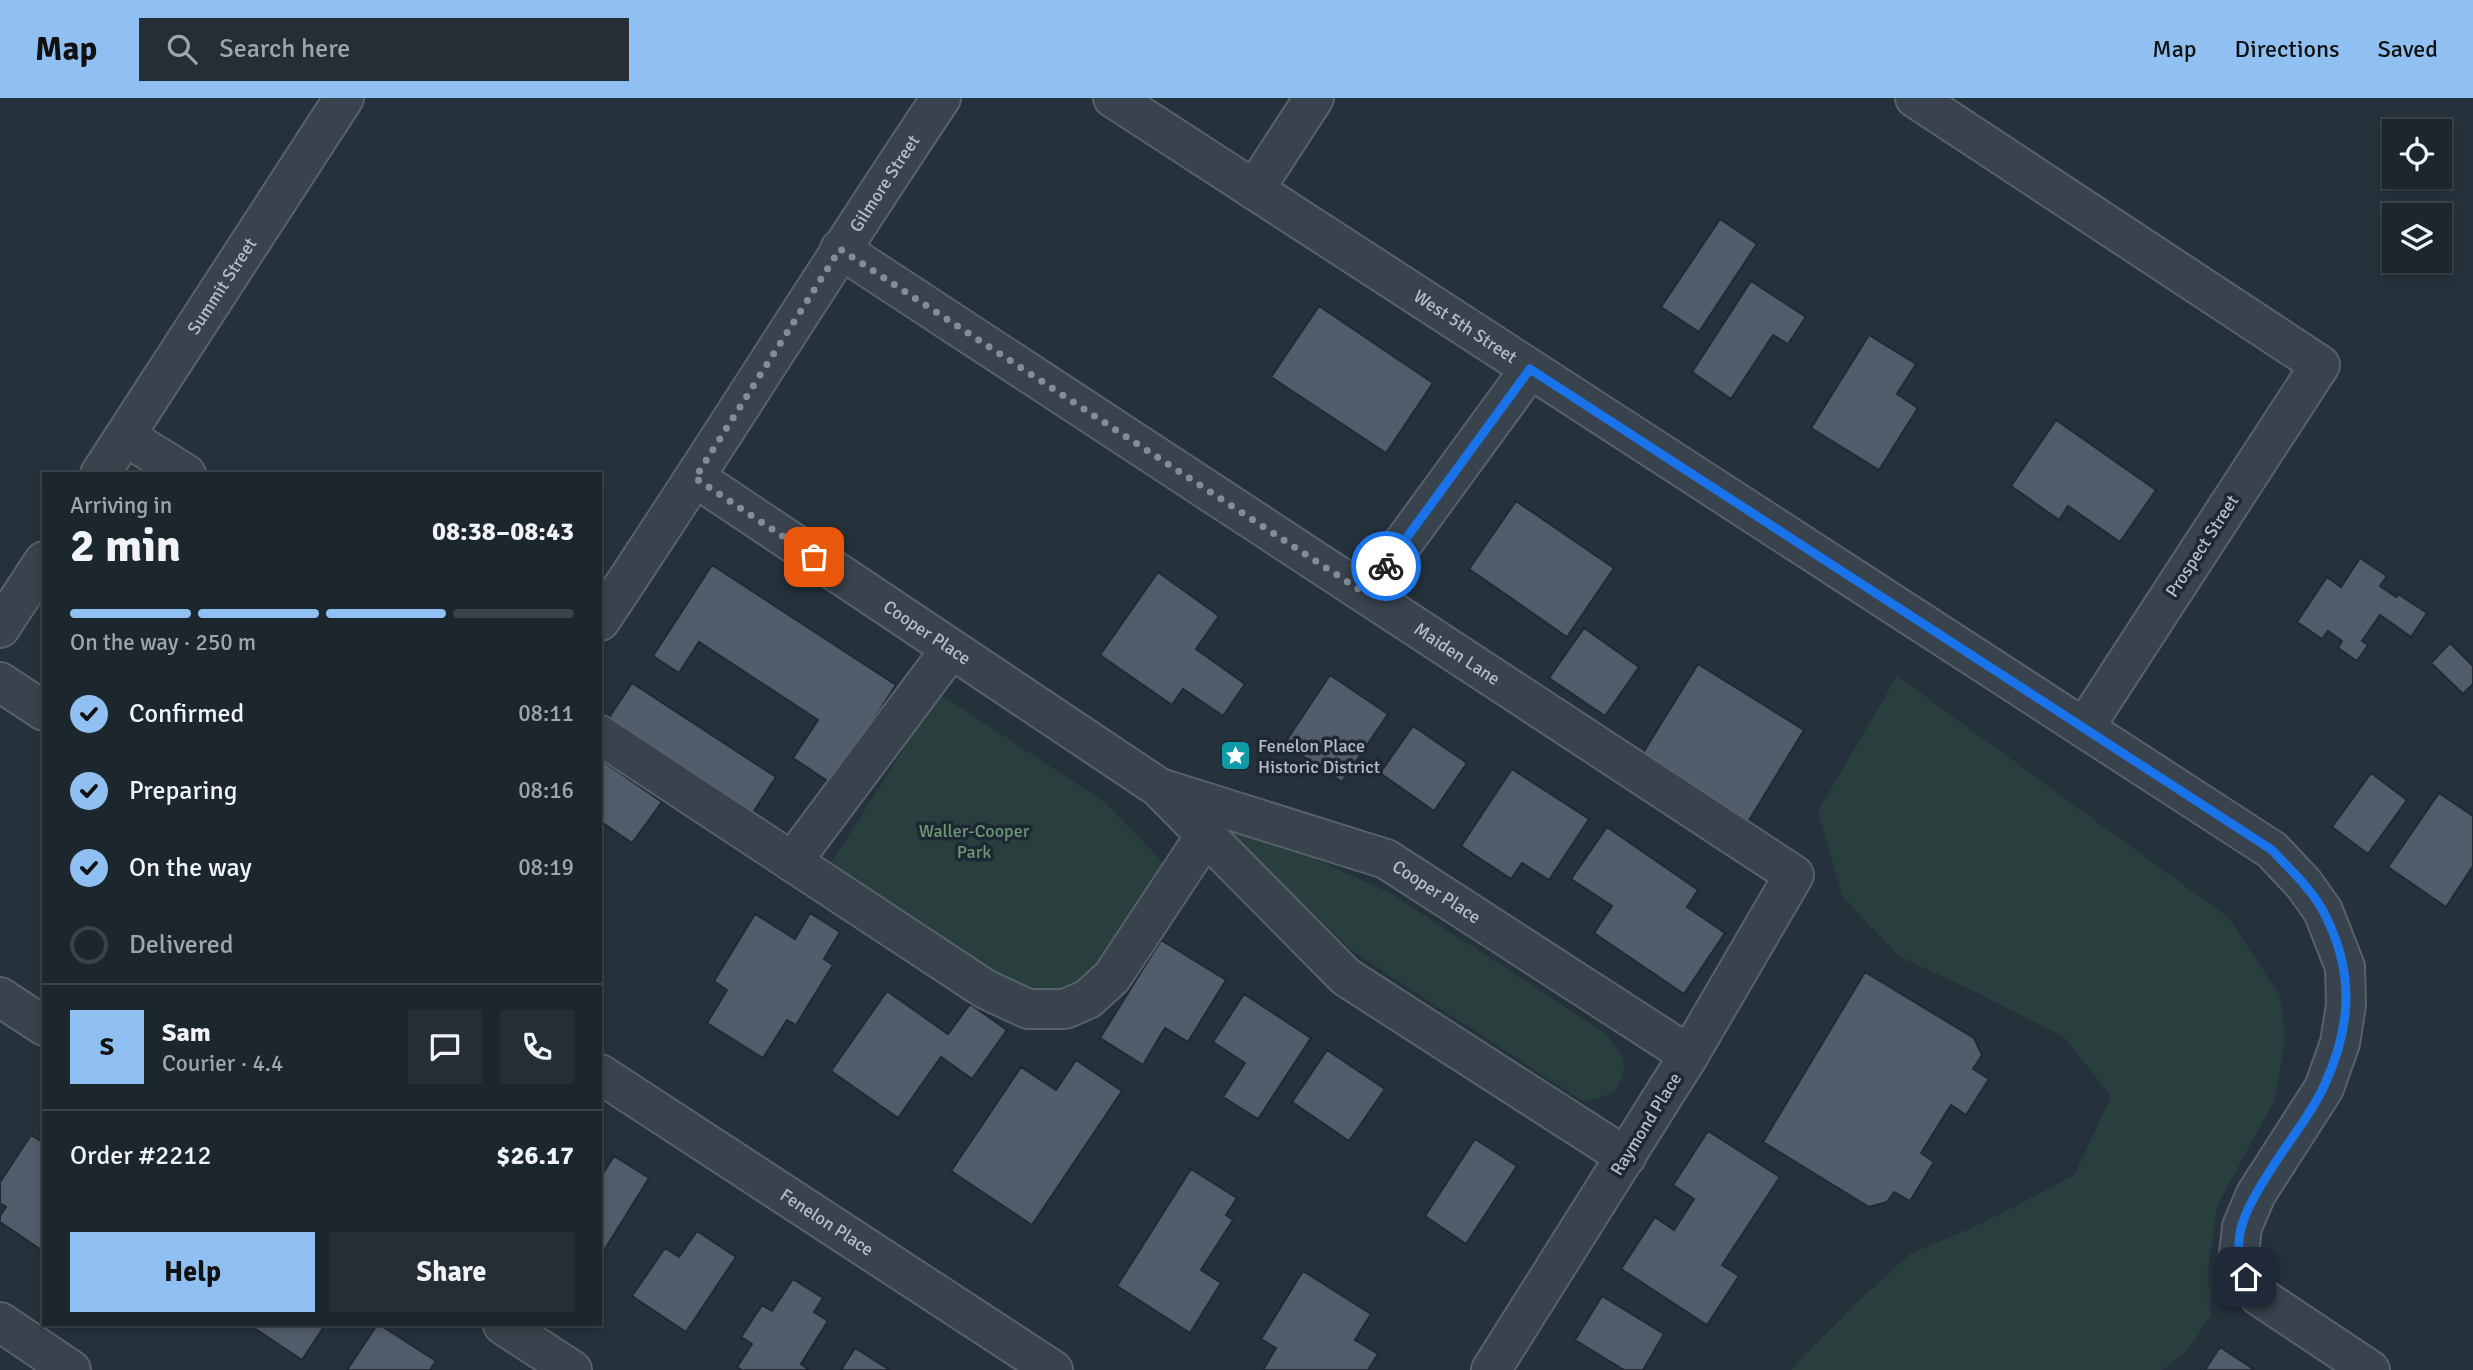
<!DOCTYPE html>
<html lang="en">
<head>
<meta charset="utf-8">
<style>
  :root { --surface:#1c262d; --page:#252e35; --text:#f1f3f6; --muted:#a0a5aa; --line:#3a4349; --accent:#90c0f2 }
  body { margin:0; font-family:Signika,sans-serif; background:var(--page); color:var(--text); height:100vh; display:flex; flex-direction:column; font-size:26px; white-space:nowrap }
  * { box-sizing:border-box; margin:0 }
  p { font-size:23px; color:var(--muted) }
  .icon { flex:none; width:38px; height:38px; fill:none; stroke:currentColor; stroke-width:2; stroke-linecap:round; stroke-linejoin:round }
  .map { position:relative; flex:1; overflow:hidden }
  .drawer { position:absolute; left:42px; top:374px; width:560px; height:854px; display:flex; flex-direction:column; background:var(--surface); border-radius:0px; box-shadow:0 4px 10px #0003,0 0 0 2px var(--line) }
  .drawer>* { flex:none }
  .buttons { position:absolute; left:2382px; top:21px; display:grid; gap:14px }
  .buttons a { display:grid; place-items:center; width:70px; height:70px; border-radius:0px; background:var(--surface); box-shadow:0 4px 10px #0003,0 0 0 2px var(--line); font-size:35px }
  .pin { position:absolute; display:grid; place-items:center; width:60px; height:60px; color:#fff; margin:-30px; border-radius:14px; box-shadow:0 4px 10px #0006 }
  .courier { position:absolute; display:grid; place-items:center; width:70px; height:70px; margin:-35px; border:5px solid #1a73e8; border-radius:50%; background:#fff; color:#222; box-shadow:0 2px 9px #0007 }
  .summary em { font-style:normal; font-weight:800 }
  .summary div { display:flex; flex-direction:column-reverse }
  .summary { display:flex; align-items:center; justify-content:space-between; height:119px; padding:0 28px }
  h1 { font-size:46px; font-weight:800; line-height:52px }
  .bar { display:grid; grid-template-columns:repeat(4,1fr); gap:10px 7px; align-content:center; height:84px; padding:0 28px }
  .bar i { height:9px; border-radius:5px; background:var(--line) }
  .bar .current { background:var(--accent) }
  .bar p { grid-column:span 4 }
  .line { display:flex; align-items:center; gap:18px; padding:0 28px; border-top:2px solid var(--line) }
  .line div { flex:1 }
  .round { display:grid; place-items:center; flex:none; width:74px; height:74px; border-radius:0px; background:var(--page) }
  ol { padding:0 28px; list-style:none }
  li { display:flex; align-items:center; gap:21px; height:77px }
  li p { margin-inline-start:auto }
  li .icon { padding:7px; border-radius:50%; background:var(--accent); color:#111; stroke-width:4 }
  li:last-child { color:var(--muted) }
  li i { width:38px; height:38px; border:4px solid var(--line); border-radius:50% }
  .cta { display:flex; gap:14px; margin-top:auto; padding:14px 28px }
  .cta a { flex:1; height:80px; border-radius:0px; background:var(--accent); color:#111; font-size:28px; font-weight:800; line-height:80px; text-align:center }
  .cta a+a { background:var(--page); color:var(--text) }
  header { display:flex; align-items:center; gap:42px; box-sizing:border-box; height:98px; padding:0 35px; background:var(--accent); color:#111 }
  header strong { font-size:33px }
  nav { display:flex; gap:38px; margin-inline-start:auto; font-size:24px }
  .search { width:490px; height:63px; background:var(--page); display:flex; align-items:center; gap:18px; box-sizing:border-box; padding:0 24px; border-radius:0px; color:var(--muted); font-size:26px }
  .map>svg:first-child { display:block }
  .green { fill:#283f3e }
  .building { fill:#515d6a; stroke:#202a34; stroke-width:2 }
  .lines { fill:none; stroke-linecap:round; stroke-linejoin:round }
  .minor-casing { stroke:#57616b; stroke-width:42 }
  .minor { stroke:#39434d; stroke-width:38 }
  .done { stroke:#838d97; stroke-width:7; stroke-dasharray:0 12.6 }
  .route { stroke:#1a73e8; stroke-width:9 }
  .labels { text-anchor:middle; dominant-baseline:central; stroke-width:7; stroke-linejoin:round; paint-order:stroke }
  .street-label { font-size:18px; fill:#b5bec8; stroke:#1e2832 }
  .poi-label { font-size:18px; fill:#b5bec8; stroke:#1e2832; text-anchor:start }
  .park-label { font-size:18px; fill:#6e9773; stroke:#1e2832 }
</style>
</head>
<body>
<header>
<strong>Map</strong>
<div class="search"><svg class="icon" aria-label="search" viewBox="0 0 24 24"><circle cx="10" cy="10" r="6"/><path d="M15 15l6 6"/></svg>Search here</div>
<nav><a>Map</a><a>Directions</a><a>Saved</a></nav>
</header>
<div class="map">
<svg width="2473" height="1272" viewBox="0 0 2473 1272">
  <rect width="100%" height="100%" fill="#25323c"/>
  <path class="green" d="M 1897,578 L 2229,820 L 2280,898 L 2285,942 L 2275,1001 L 2217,1108 L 2208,1173 L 2211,1217 L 2187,1253 L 2162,1272 L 1791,1272 L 1853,1208 L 1910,1156 L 1981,1126 L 2074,1077 L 2111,999 L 2064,939 L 1974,893 L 1900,859 L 1842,798 L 1818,713 Z
    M 939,595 L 1107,706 L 1171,773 L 1071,932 L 828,770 Z
    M 1227,721 L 1390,795 L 1605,935 C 1624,960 1631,964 1615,994 L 1594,1002 L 1579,1001 L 1351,852 L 1222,727 Z"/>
  <path class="building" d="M 1720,121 L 1757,146 L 1699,234 L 1661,209 Z
    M 1751,183 L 1806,219 L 1788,246 L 1773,237 L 1731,301 L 1692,274 Z
    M 1319,208 L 1433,285 L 1386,355 L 1271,279 Z
    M 1869,237 L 1916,266 L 1897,296 L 1918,310 L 1879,372 L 1811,330 Z
    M 2056,322 L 2156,392 L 2120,444 L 2068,408 L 2059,422 L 2011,388 Z
    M 1516,403 L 1614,470 L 1567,539 L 1469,471 Z
    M 2360,460 L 2387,478 L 2380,488 L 2396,499 L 2398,496 L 2427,515 L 2411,539 L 2380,517 L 2362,543 L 2368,547 L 2357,563 L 2338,550 L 2342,543 L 2328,533 L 2322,541 L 2297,524 L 2327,479 L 2341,489 Z
    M 712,467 L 896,587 L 832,686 L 793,660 L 818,622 L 699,544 L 679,575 L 653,558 Z
    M 1158,474 L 1219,518 L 1196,551 L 1245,586 L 1223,618 L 1183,591 L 1172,607 L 1100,557 Z
    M 1584,530 L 1639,569 L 1605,618 L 1549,580 Z
    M 2450,545 L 2473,568 L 2473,586 L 2463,596 L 2431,565 Z
    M 1698,566 L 1804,632 L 1748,724 L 1641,658 Z
    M 1330,577 L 1388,616 L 1342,684 L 1284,646 Z
    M 632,585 L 776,679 L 752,716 L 608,621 Z
    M 1413,628 L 1467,665 L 1434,713 L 1380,675 Z
    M 601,662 L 662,704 L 632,745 L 600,723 Z
    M 1512,671 L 1589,721 L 1549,782 L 1522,765 L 1511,781 L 1461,748 Z
    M 2371,675 L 2407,702 L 2368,756 L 2332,729 Z
    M 2439,695 L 2473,718 L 2473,768 L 2446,809 L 2388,769 Z
    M 1607,729 L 1698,792 L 1687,809 L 1725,835 L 1684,896 L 1594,835 L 1612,808 L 1571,781 Z
    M 810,815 L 840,834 L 824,861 L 833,867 L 796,927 L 787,922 L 763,960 L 707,925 L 727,892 L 714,883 L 755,816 L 795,841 Z
    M 1161,842 L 1226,882 L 1188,944 L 1165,930 L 1143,967 L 1100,940 Z
    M 1865,874 L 1974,940 L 1982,957 L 1973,971 L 1989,981 L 1966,1017 L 1951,1007 L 1921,1055 L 1934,1064 L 1910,1103 L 1894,1094 L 1887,1104 L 1869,1109 L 1763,1044 Z
    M 887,893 L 948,936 L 970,906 L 1007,932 L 972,981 L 941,959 L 898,1020 L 831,973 Z
    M 1244,896 L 1311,940 L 1258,1021 L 1223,999 L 1245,965 L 1213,944 Z
    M 1327,952 L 1385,991 L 1349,1043 L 1292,1004 Z
    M 1076,962 L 1122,993 L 1032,1127 L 951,1073 L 1021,969 L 1056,992 Z
    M 1708,1033 L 1780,1079 L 1722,1167 L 1739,1178 L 1707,1227 L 1621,1171 L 1655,1119 L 1674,1132 L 1694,1101 L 1673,1087 Z
    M 31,1037 L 44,1045 L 43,1153 L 0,1124 L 0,1118 L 6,1109 L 0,1105 L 0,1084 Z
    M 1475,1041 L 1517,1068 L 1466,1146 L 1425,1118 Z
    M 614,1058 L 649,1080 L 600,1159 L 600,1080 Z
    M 1191,1071 L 1237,1100 L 1226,1117 L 1233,1122 L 1201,1172 L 1221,1185 L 1190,1235 L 1117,1188 Z
    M 697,1133 L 736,1159 L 686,1234 L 632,1198 L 665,1150 L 679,1159 Z
    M 1303,1173 L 1371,1216 L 1355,1242 L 1378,1256 L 1368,1272 L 1263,1272 L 1276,1250 L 1261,1241 Z
    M 793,1181 L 823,1200 L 814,1214 L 828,1223 L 801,1266 L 809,1272 L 742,1272 L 737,1269 L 752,1246 L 741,1239 L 762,1207 L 772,1213 Z
    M 1602,1198 L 1664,1236 L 1643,1272 L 1624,1272 L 1575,1242 Z
    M 256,1227 L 325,1227 L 302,1262 L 254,1230 Z
    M 377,1227 L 380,1227 L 436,1263 L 430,1272 L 347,1272 Z
    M 2220,1249 L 2255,1272 L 2205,1272 Z
    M 855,1250 L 890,1272 L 841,1272 Z"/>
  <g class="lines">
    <defs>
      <g id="minor">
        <path id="s1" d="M 1113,0 L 2272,752 L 2304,786 L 2323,813 L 2345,869 L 2346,907 L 2340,945 L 2324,990 L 2256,1096 L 2242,1129 L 2239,1156 L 2246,1179 L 2259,1198 L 2370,1272"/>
        <path d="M 1915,0 L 2320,267 L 2084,630"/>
        <path d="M 1254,92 L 1314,0"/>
        <path id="s2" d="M 840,151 L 1794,777 L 1689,957 L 1491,1272"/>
        <path d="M 125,338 L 186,376"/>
        <path id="s3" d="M 100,376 L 344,0"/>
        <path id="s4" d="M 696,380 L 1158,689 L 1346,879 L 1626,1059"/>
        <path d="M 1366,496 L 1530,271"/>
        <path id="s5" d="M 600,523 C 716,350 825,173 941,0"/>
        <path d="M 0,530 L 44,463"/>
        <path d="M 0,584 L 44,613"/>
        <path d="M 600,637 L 985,891 L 1028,911 L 1065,911 L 1088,901 L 1112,879 L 1205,738"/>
        <path id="s6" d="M 1163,691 L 1386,761 L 1689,957"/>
        <path d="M 792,764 L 951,551"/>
        <path d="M 0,899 L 44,928"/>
        <path id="s7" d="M 600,976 L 1053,1272"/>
        <path d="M 0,1224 L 71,1272"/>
        <path d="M 503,1227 L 572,1272"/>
      </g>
    </defs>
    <use href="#minor" class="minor-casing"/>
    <use href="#minor" class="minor"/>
  </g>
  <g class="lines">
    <path class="done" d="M 814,459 L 695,380 L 840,151 L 1366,496 L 1386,468"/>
    <path class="route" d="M 1386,468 L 1530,271 L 2272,752 C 2289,771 2311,790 2323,813 C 2355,873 2352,928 2324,988 C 2312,1015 2291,1040 2275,1065 C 2259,1091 2233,1126 2240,1158 C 2241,1165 2244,1172 2246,1179"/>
  </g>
  <defs>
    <symbol id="sight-square" viewBox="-11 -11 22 22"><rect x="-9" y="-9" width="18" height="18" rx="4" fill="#0f9aa8" stroke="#1e2832"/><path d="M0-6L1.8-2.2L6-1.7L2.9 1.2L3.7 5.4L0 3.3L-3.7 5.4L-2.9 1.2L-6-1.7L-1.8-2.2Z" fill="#fff"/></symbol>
  </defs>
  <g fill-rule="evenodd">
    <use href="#sight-square" x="1218" y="640" width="35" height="35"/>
  </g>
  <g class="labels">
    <g class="street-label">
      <text stroke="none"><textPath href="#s5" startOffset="522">Gilmore Street</textPath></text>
      <text stroke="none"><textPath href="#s3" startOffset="224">Summit Street</textPath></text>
      <text stroke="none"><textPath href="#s1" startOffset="420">West 5th Street</textPath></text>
      <text transform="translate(2202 448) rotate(-57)">Prospect Street</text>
      <text stroke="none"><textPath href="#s4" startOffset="278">Cooper Place</textPath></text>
      <text stroke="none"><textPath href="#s2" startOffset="738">Maiden Lane</textPath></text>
      <text stroke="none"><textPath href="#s6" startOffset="294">Cooper Place</textPath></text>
      <text transform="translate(1646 1026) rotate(-58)">Raymond Place</text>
      <text stroke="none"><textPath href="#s7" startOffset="271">Fenelon Place</textPath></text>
    </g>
    <g class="poi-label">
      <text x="1258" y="648">Fenelon Place<tspan x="1258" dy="21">Historic District</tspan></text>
    </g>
    <g class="park-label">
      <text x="974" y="733">Waller-Cooper<tspan x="974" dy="21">Park</tspan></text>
    </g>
  </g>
</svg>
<div class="buttons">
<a><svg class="icon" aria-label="locate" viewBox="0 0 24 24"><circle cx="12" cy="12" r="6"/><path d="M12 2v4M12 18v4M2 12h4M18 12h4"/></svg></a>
<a><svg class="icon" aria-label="layers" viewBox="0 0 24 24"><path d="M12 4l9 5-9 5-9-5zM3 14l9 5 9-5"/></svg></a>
</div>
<div class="pin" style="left:814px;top:459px;background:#ea580c"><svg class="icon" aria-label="bag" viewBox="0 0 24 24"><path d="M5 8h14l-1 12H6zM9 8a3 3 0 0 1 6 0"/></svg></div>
<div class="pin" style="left:2246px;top:1179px;background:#1f2937"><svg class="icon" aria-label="home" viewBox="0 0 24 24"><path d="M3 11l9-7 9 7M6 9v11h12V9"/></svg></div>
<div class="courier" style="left:1386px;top:468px"><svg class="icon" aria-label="bike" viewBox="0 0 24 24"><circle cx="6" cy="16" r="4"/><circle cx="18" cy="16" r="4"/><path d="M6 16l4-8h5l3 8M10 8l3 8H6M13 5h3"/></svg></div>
<section class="drawer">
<div class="summary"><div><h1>2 min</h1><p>Arriving in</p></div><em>08:38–08:43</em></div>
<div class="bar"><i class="current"></i><i class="current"></i><i class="current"></i><i></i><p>On the way · 250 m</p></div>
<ol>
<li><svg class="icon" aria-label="check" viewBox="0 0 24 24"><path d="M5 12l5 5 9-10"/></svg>Confirmed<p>08:11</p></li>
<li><svg class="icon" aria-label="check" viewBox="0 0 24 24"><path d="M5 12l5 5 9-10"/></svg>Preparing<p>08:16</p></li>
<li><svg class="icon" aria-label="check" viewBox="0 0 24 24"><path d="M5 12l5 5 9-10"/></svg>On the way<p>08:19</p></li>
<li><i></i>Delivered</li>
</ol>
<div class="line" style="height:126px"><b class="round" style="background:var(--accent);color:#111">S</b><div><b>Sam</b><p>Courier · 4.4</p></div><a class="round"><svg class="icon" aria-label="chat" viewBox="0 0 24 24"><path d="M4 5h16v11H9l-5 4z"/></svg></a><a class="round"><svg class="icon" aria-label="phone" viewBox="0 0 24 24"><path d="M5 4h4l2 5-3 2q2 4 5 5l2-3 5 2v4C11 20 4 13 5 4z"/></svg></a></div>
<div class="line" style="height:91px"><div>Order #2212</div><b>$26.17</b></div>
<div class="cta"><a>Help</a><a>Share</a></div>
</section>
</div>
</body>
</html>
